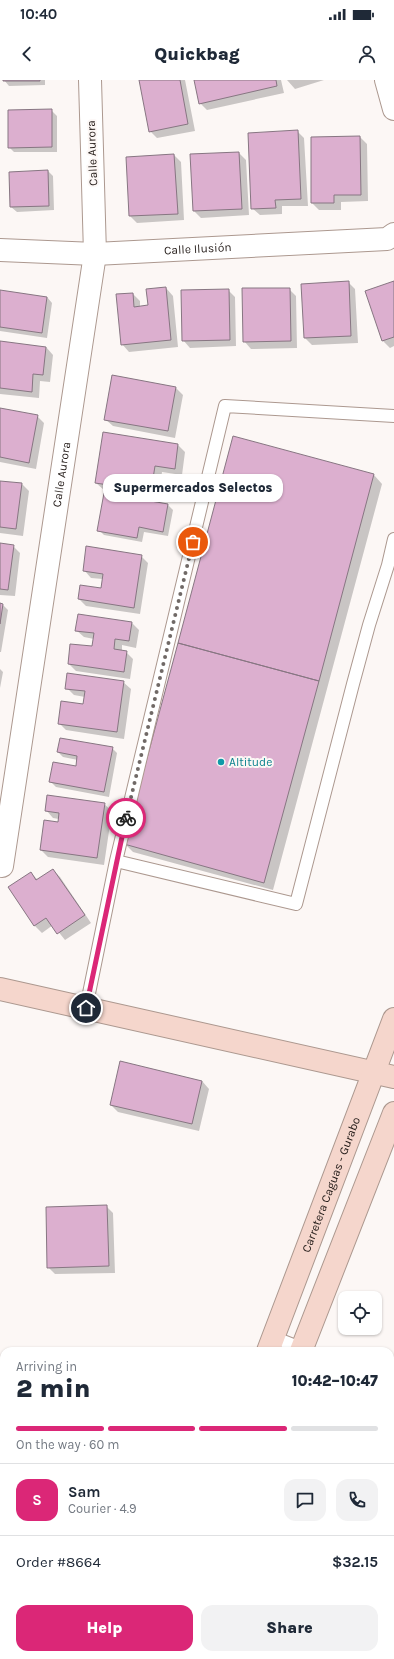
<!DOCTYPE html>
<html lang="en">
<head>
<meta charset="utf-8">
<style>
  :root { --surface:#fff; --page:#f2f2f3; --text:#1f2937; --muted:#747a83; --line:#e0e1e3; --accent:#db2777 }
  body { margin:0; font-family:Karla,sans-serif; background:var(--page); color:var(--text); height:100vh; display:flex; flex-direction:column; font-size:15px; white-space:nowrap }
  * { box-sizing:border-box; margin:0 }
  p { font-size:13px; color:var(--muted) }
  .icon { flex:none; width:22px; height:22px; fill:none; stroke:currentColor; stroke-width:2; stroke-linecap:round; stroke-linejoin:round }
  .map { position:relative; flex:1; overflow:hidden }
  .side { position:absolute; left:0px; top:1267px; width:394px; height:312px; display:flex; flex-direction:column; background:var(--surface); border-radius:12px 12px 0 0; box-shadow:0 1px 3px #0004 }
  .side>* { flex:none }
  .fabs { position:absolute; left:338px; top:1211px; display:grid; gap:8px }
  .fabs a { display:grid; place-items:center; width:44px; height:44px; border-radius:8px; background:var(--surface); box-shadow:0 1px 3px #0004; font-size:20px }
  .pin { position:absolute; display:grid; place-items:center; width:34px; height:34px; color:#fff; margin:-17px; border:2px solid #fff; border-radius:50%; box-shadow:0 1px 4px #0007 }
  .courier { position:absolute; display:grid; place-items:center; width:40px; height:40px; margin:-20px; border:3px solid #db2777; border-radius:50%; background:#fff; color:#222; box-shadow:0 1px 5px #0007 }
  .bubble { position:absolute; height:28px; border-radius:12px; background:var(--surface); box-shadow:0 1px 3px #0004; font-size:13px; font-weight:800; line-height:28px; text-align:center }
  .summary em { font-style:normal; font-weight:800 }
  .summary div { display:flex; flex-direction:column-reverse }
  .summary { display:flex; align-items:center; justify-content:space-between; height:68px; padding:0 16px }
  h1 { font-size:26px; font-weight:800; line-height:30px }
  .bar { display:grid; grid-template-columns:repeat(4,1fr); gap:6px 4px; align-content:center; height:48px; padding:0 16px }
  .bar i { height:5px; border-radius:3px; background:var(--line) }
  .bar .current { background:var(--accent) }
  .bar p { grid-column:span 4 }
  .line { display:flex; align-items:center; gap:10px; padding:0 16px; border-top:1px solid var(--line) }
  .line div { flex:1 }
  .round { display:grid; place-items:center; flex:none; width:42px; height:42px; border-radius:12px; background:var(--page) }
  .action { display:flex; gap:8px; margin-top:auto; padding:8px 16px }
  .action a { flex:1; height:46px; border-radius:12px; background:var(--accent); color:#fff; font-size:16px; font-weight:800; line-height:46px; text-align:center }
  .action a+a { background:var(--page); color:var(--text) }
  .status { display:flex; justify-content:space-between; align-items:center; height:28px; padding:0 20px; background:var(--surface); direction:ltr }
  .status svg { height:11px; fill:currentColor }
  header { display:flex; justify-content:space-between; align-items:center; height:52px; padding:0 16px; background:var(--surface); font-size:18px; font-weight:800 }
  .map>svg:first-child { display:block }
  .shadow { fill:#0003 }
  .building { fill:#dcafcf; stroke:#877682 }
  .lines { fill:none; stroke-linecap:round; stroke-linejoin:round }
  .lane-casing { stroke:#ac988f; stroke-width:14 }
  .street-casing { stroke:#ac988f; stroke-width:24 }
  .secondary-casing { stroke:#ac988f; stroke-width:24 }
  .lane { stroke:#fff; stroke-width:12 }
  .street { stroke:#fff; stroke-width:22 }
  .secondary { stroke:#f5d6cc; stroke-width:22 }
  .done { stroke:#706966; stroke-width:4; stroke-dasharray:0 7.2 }
  .route { stroke:#db2777; stroke-width:5 }
  .culture-dot { fill:#0f9aa8; stroke:#fcf7f5; stroke-width:1.5 }
  .labels { text-anchor:middle; dominant-baseline:central; stroke-width:4; stroke-linejoin:round; paint-order:stroke }
  .street-label { font-size:12px; fill:#241c19; stroke:#fcf7f5 }
  .culture-label { font-size:12px; fill:#0d838f; stroke:#fcf7f5; text-anchor:start }
</style>
</head>
<body>
<div class="status"><b>10:40</b><svg viewBox="0 0 49 12"><path d="M0 12V9h3v3zM5 12V6h3v6zM10 12V3h3v9zM15 12V0h3v12zM26 1h20v11H26zM47 4h2v5h-2z"/></svg></div>
<header><svg class="icon" aria-label="back" viewBox="0 0 24 24"><path d="M15 5l-7 7 7 7"/></svg>Quickbag<svg class="icon" aria-label="person" viewBox="0 0 24 24"><circle cx="12" cy="8" r="4"/><path d="M4 21q1-7 8-7t8 7"/></svg></header>
<div class="map">
<svg width="394" height="1579" viewBox="0 0 394 1579">
  <rect width="100%" height="100%" fill="#fcf7f5"/>
  <path class="shadow" d="M 4,0 L 45,0 L 45,5 L 9,6 Z
    M 140,0 L 185,0 L 195,51 L 157,58 L 150,51 Z
    M 195,0 L 281,0 L 284,13 L 207,30 L 200,23 Z
    M 287,0 L 324,0 L 295,9 Z
    M 51,30 L 57,36 L 57,72 L 14,72 L 9,67 Z
    M 297,51 L 304,58 L 308,126 L 282,126 L 282,134 L 260,135 L 252,128 Z
    M 360,57 L 367,64 L 368,121 L 341,122 L 341,130 L 319,130 L 312,123 Z
    M 239,73 L 246,80 L 249,135 L 201,138 L 194,131 Z
    M 174,75 L 181,82 L 184,140 L 137,143 L 130,136 L 127,78 Z
    M 48,91 L 53,96 L 54,130 L 17,132 L 11,127 Z
    M 348,202 L 355,209 L 358,263 L 312,265 L 305,258 L 302,205 Z
    M 394,202 L 394,266 L 390,268 L 383,261 Z
    M 166,208 L 173,216 L 178,267 L 129,272 L 122,264 L 133,214 L 140,221 L 140,227 L 149,226 Z
    M 289,209 L 296,216 L 297,268 L 251,269 L 244,261 Z
    M 228,210 L 235,217 L 236,266 L 190,268 L 183,260 Z
    M 0,211 L 47,217 L 52,223 L 47,258 L 0,251 Z
    M 0,262 L 46,267 L 53,275 L 50,302 L 40,301 L 39,318 L 0,314 Z
    M 113,296 L 176,308 L 183,315 L 175,358 L 113,346 L 105,339 Z
    M 0,329 L 37,336 L 44,343 L 36,389 L 0,382 Z
    M 104,354 L 178,365 L 185,372 L 182,395 L 162,392 L 158,418 L 104,410 L 96,403 Z
    M 234,357 L 374,395 L 382,404 L 273,810 L 133,772 L 125,764 Z
    M 0,402 L 22,404 L 29,411 L 23,456 L 0,453 Z
    M 105,414 L 168,425 L 173,430 L 168,456 L 144,452 L 142,462 L 104,455 L 99,450 Z
    M 0,464 L 13,466 L 20,473 L 15,516 L 0,515 Z
    M 141,476 L 148,483 L 140,534 L 86,526 L 79,519 L 101,509 L 103,499 L 91,498 L 84,490 Z
    M 0,524 L 3,525 L 8,530 L 1,572 L 0,572 Z
    M 79,535 L 132,543 L 139,550 L 136,568 L 122,565 L 122,571 L 126,572 L 133,579 L 130,599 L 76,591 L 69,584 L 93,568 L 94,559 L 84,557 L 76,550 Z
    M 0,589 L 3,592 L 0,608 Z
    M 123,602 L 131,609 L 124,659 L 66,650 L 59,643 L 84,626 L 85,617 L 74,615 L 67,608 Z
    M 112,668 L 117,673 L 109,717 L 56,707 L 51,702 L 76,687 L 78,680 L 63,677 L 58,672 Z
    M 104,724 L 112,731 L 104,785 L 48,777 L 41,770 L 59,743 L 59,739 L 53,738 L 46,730 Z
    M 53,790 L 60,797 L 91,843 L 65,860 L 53,845 L 42,853 L 35,846 L 9,808 L 31,793 L 38,800 Z
    M 202,1001 L 209,1009 L 199,1051 L 118,1032 L 111,1025 Z
    M 106,1126 L 113,1133 L 115,1193 L 55,1194 L 48,1187 Z
    M 390,1472 L 394,1473 L 394,1502 L 390,1500 Z"/>
  <path class="building" d="M 3,0 L 40,0 L 40,1 L 3,1 Z
    M 139,0 L 180,0 L 188,44 L 149,52 Z
    M 194,0 L 276,0 L 277,6 L 199,24 Z
    M 52,29 L 52,67 L 8,68 L 8,30 Z
    M 298,50 L 301,119 L 275,120 L 276,128 L 251,129 L 248,53 Z
    M 360,56 L 361,115 L 334,115 L 334,123 L 311,123 L 311,57 Z
    M 239,72 L 242,129 L 193,131 L 190,74 Z
    M 174,74 L 178,134 L 129,136 L 126,77 Z
    M 48,90 L 49,126 L 10,127 L 9,92 Z
    M 349,201 L 351,256 L 304,258 L 301,204 Z
    M 394,201 L 394,257 L 382,261 L 365,211 Z
    M 166,207 L 171,260 L 121,265 L 116,214 L 133,213 L 134,227 L 148,225 L 146,209 Z
    M 242,208 L 290,208 L 291,261 L 243,262 Z
    M 229,209 L 230,260 L 182,261 L 181,210 Z
    M 0,210 L 47,217 L 42,253 L 0,247 Z
    M 0,261 L 46,267 L 43,295 L 33,294 L 32,312 L 0,308 Z
    M 112,295 L 176,307 L 168,351 L 104,340 Z
    M 0,328 L 38,335 L 29,383 L 0,377 Z
    M 103,352 L 178,364 L 175,389 L 155,386 L 151,411 L 95,403 Z
    M 233,356 L 374,394 L 319,601 L 178,563 Z
    M 0,401 L 22,403 L 16,449 L 0,447 Z
    M 104,413 L 168,424 L 163,452 L 139,447 L 137,458 L 97,451 Z
    M 0,463 L 14,465 L 8,510 L 0,509 Z
    M 86,466 L 142,475 L 134,528 L 78,519 L 80,505 L 101,508 L 103,494 L 83,491 Z
    M 0,523 L 3,524 L 0,544 Z
    M 78,534 L 132,542 L 129,561 L 115,559 L 114,569 L 127,571 L 124,592 L 68,584 L 70,564 L 92,566 L 94,553 L 75,551 Z
    M 178,563 L 319,601 L 264,803 L 124,764 Z
    M 67,593 L 124,601 L 117,652 L 58,644 L 61,621 L 83,624 L 85,611 L 65,609 Z
    M 60,658 L 113,667 L 104,712 L 49,702 L 53,682 L 76,686 L 77,676 L 57,672 Z
    M 47,715 L 105,723 L 97,778 L 40,770 L 44,740 L 58,742 L 59,733 L 45,731 Z
    M 53,789 L 85,835 L 57,854 L 46,838 L 34,846 L 8,807 L 31,792 L 36,800 Z
    M 120,981 L 202,1001 L 192,1044 L 110,1025 Z
    M 107,1125 L 109,1186 L 47,1188 L 46,1127 Z
    M 390,1471 L 394,1472 L 394,1499 L 390,1498 Z"/>
  <g class="lines">
    <defs>
      <path id="lane" d="M 116,781 L 225,326 L 394,336
        M 86,928 L 116,781 L 296,824 L 353,604 L 369,545 L 388,485 L 394,459
        M 273,1257 L 306,1270
        M 390,1308 L 394,1310"/>
      <g id="street">
        <path d="M 386,0 L 394,29"/>
        <path id="s1" d="M 0,170 L 95,174 L 387,159 L 394,154"/>
        <path id="s2" d="M 2,786 L 95,174 L 90,0"/>
      </g>
      <g id="secondary">
        <path d="M 0,909 L 394,997"/>
        <path id="s3" d="M 268,1271 L 394,939"/>
        <path d="M 301,1271 L 394,1033"/>
        <path d="M 152,1579 L 153,1575"/>
        <path d="M 180,1579 L 182,1575"/>
      </g>
    </defs>
    <use href="#lane" class="lane-casing"/>
    <use href="#street" class="street-casing"/>
    <use href="#secondary" class="secondary-casing"/>
    <use href="#lane" class="lane"/>
    <use href="#street" class="street"/>
    <use href="#secondary" class="secondary"/>
  </g>
  <g class="lines">
    <path class="done" d="M 126,738 L 193,462"/>
    <path class="route" d="M 86,928 L 126,738"/>
  </g>
  <circle class="culture-dot" cx="221" cy="682" r="4"/>
  <g class="labels">
    <g class="street-label">
      <text transform="translate(92 73) rotate(-92)">Calle Aurora</text>
      <text stroke="none"><textPath href="#s1" startOffset="198">Calle Ilusión</textPath></text>
      <text stroke="none"><textPath href="#s2" startOffset="396">Calle Aurora</textPath></text>
      <text stroke="none"><textPath href="#s3" startOffset="178">Carretera Caguas - Gurabo</textPath></text>
    </g>
    <g class="culture-label">
      <text x="229" y="682">Altitude</text>
    </g>
  </g>
</svg>
<div class="fabs">
<a><svg class="icon" aria-label="locate" viewBox="0 0 24 24"><circle cx="12" cy="12" r="6"/><path d="M12 2v4M12 18v4M2 12h4M18 12h4"/></svg></a>
</div>
<div class="pin" style="left:193px;top:462px;background:#ea580c"><svg class="icon" aria-label="bag" viewBox="0 0 24 24"><path d="M5 8h14l-1 12H6zM9 8a3 3 0 0 1 6 0"/></svg></div>
<div class="pin" style="left:86px;top:928px;background:#1f2937"><svg class="icon" aria-label="home" viewBox="0 0 24 24"><path d="M3 11l9-7 9 7M6 9v11h12V9"/></svg></div>
<div class="courier" style="left:126px;top:738px"><svg class="icon" aria-label="bike" viewBox="0 0 24 24"><circle cx="6" cy="16" r="4"/><circle cx="18" cy="16" r="4"/><path d="M6 16l4-8h5l3 8M10 8l3 8H6M13 5h3"/></svg></div>
<div class="bubble" style="left:103px;top:394px;width:180px">Supermercados Selectos</div>
<section class="side">
<div class="summary"><div><h1>2 min</h1><p>Arriving in</p></div><em>10:42–10:47</em></div>
<div class="bar"><i class="current"></i><i class="current"></i><i class="current"></i><i></i><p>On the way · 60 m</p></div>
<div class="line" style="height:72px"><b class="round" style="background:var(--accent);color:#fff">S</b><div><b>Sam</b><p>Courier · 4.9</p></div><a class="round"><svg class="icon" aria-label="chat" viewBox="0 0 24 24"><path d="M4 5h16v11H9l-5 4z"/></svg></a><a class="round"><svg class="icon" aria-label="phone" viewBox="0 0 24 24"><path d="M5 4h4l2 5-3 2q2 4 5 5l2-3 5 2v4C11 20 4 13 5 4z"/></svg></a></div>
<div class="line" style="height:52px"><div>Order #8664</div><b>$32.15</b></div>
<div class="action"><a>Help</a><a>Share</a></div>
</section>
</div>
</body>
</html>
